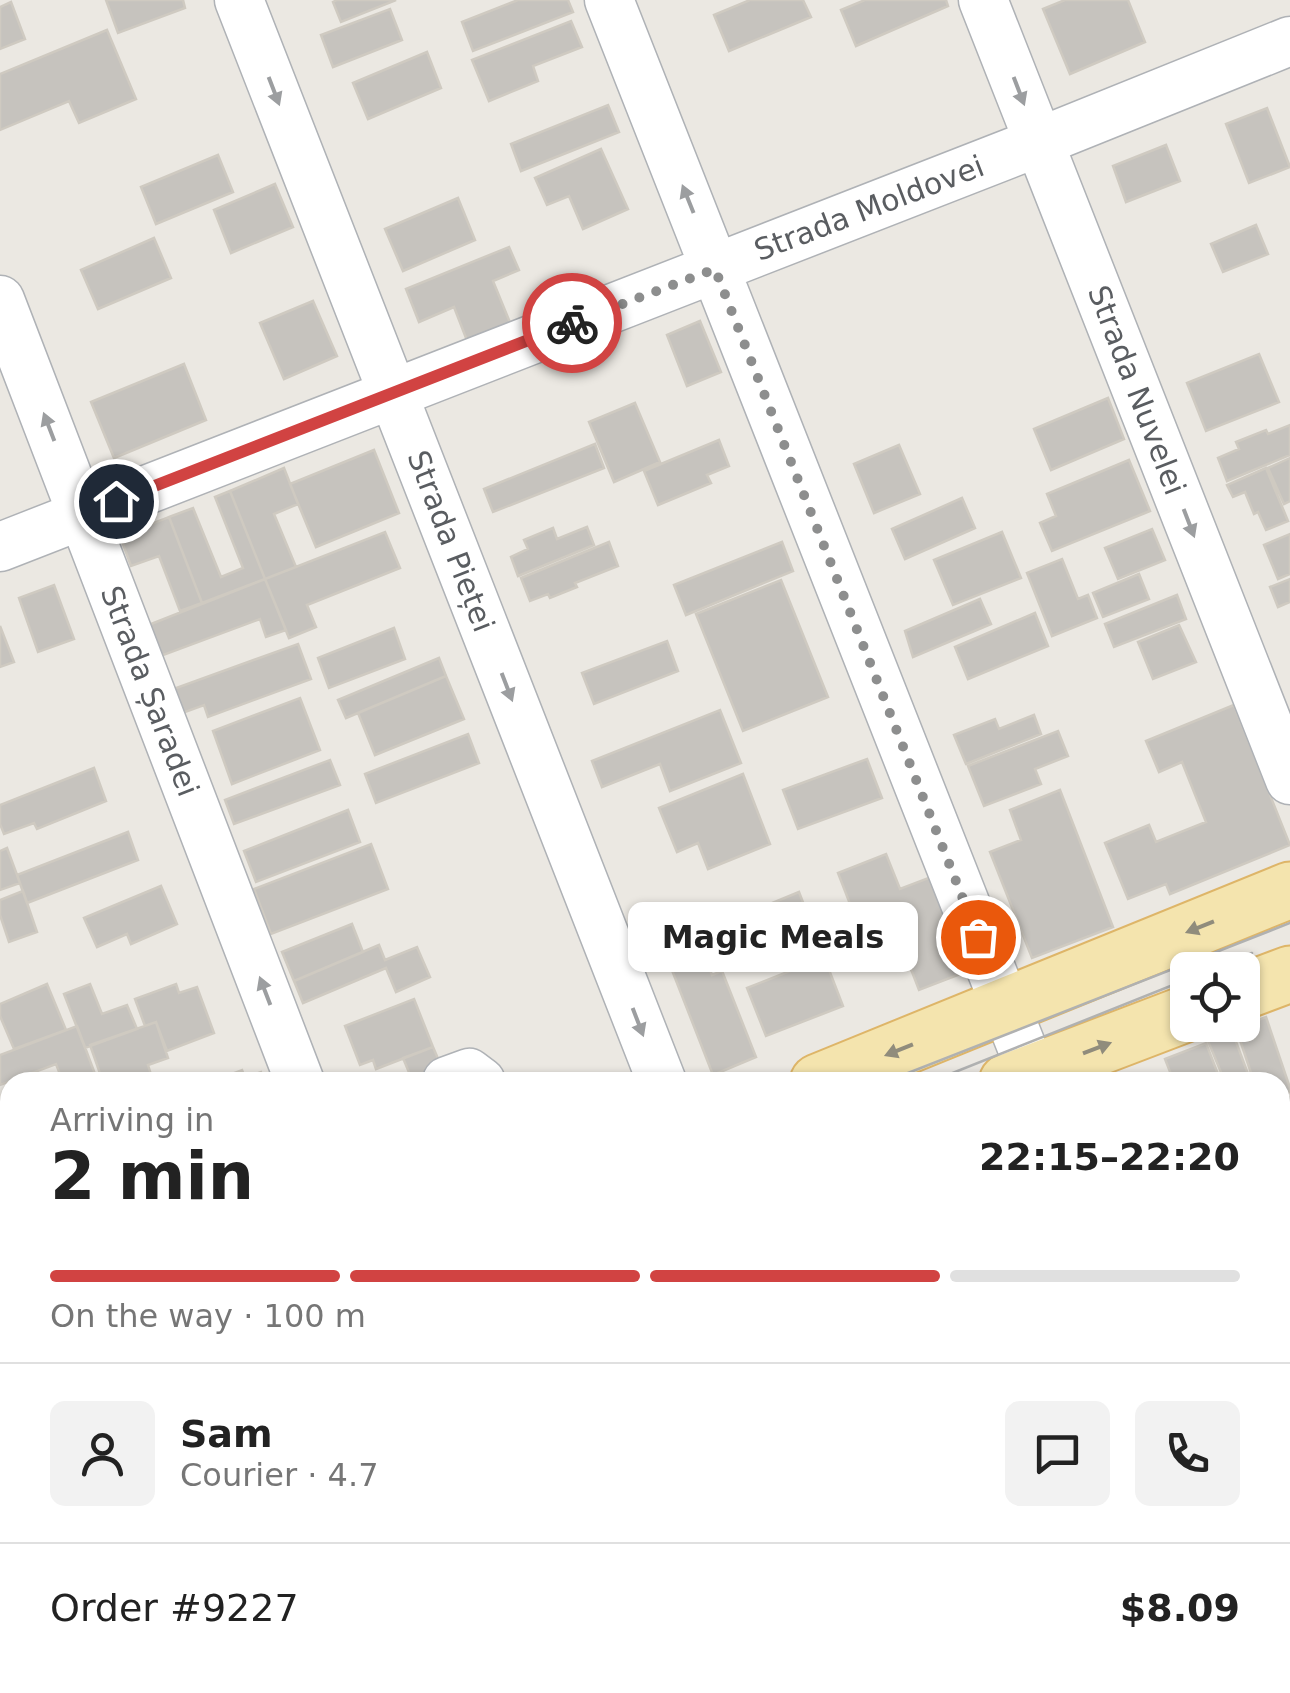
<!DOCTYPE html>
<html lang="en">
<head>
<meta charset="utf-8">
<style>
  :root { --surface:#fff; --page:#f2f2f2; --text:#222; --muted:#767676; --line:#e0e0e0; --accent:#d14342 }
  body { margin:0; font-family:"DejaVu Sans",sans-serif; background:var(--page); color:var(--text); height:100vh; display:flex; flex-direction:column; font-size:38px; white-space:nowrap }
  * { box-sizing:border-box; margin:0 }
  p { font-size:32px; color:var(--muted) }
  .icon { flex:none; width:55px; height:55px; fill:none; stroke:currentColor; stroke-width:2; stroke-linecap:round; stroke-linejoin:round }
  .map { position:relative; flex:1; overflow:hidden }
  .sheet { position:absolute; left:0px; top:1072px; width:1290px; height:622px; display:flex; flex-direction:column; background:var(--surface); border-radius:30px 30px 0 0; box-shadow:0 2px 8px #0004 }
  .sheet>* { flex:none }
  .buttons { position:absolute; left:1170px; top:952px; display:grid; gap:20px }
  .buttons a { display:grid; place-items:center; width:90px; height:90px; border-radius:15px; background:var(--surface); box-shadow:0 2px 8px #0004; font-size:50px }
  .pin { position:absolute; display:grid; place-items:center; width:85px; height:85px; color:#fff; margin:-42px; border:5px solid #fff; border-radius:50%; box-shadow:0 2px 10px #0007 }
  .courier { position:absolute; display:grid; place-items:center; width:100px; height:100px; margin:-50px; border:8px solid #d14342; border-radius:50%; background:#fff; color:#222; box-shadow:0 2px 12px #0007 }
  .bubble { position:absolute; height:70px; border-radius:15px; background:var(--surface); box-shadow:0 2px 8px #0004; font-size:32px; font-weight:700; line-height:70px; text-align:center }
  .head em { font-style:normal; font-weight:700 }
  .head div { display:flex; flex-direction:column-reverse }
  .head { display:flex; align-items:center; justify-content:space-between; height:170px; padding:0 50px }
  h1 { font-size:65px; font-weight:700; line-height:75px }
  .bar { display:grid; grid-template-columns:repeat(4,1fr); gap:15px 10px; align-content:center; height:120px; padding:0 50px }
  .bar i { height:12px; border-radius:8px; background:var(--line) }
  .bar .current { background:var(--accent) }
  .bar p { grid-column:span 4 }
  .line { display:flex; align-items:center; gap:25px; padding:0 50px; border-top:2px solid var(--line) }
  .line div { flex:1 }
  .round { display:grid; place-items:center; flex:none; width:105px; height:105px; border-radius:15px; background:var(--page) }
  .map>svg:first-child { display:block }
  .building { fill:#c6c3be; stroke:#cfcac1; stroke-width:2.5 }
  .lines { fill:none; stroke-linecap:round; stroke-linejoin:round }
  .minor-casing { stroke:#afb2b6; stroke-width:51 }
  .major-casing { stroke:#deb568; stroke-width:59 }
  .minor { stroke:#fff; stroke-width:48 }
  .major { stroke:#f4e4ae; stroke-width:55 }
  .tram { stroke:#b0b1b1; stroke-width:2.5 }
  .oneway { fill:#9c9ea0 }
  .oneway2 { fill:#908c7c }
  .done { stroke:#8d8e8e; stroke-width:10; stroke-dasharray:0 18 }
  .route { stroke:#d14342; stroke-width:12 }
  .labels { text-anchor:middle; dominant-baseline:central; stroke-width:8; stroke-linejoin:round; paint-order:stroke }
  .street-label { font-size:30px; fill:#5a5d61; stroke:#fff }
</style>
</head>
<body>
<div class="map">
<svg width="1290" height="1693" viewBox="0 0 1290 1693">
  <rect width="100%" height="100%" fill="#ebe8e2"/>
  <path class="building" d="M 106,0 L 183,0 L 185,8 L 118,33 Z
    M 337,0 L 396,0 L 341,22 L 333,2 Z
    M 518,0 L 568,0 L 573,12 L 473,51 L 462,22 Z
    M 750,0 L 803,0 L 811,17 L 729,51 L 714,15 Z
    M 865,0 L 946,0 L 948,6 L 856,46 L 841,10 Z
    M 1065,0 L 1128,0 L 1145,42 L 1070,74 L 1043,9 Z
    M 11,2 L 25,39 L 0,49 L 0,7 Z
    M 390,9 L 402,40 L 333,67 L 321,35 Z
    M 571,21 L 582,47 L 533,66 L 538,81 L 489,101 L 472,60 Z
    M 107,30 L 136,99 L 79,123 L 69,101 L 0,130 L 0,74 Z
    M 427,52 L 441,88 L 368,119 L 353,83 Z
    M 608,105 L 619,132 L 521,171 L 511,144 Z
    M 1267,108 L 1290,167 L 1249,183 L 1226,124 Z
    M 1166,145 L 1180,181 L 1126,202 L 1113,166 Z
    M 601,149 L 628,209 L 583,229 L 569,196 L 547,205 L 535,178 Z
    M 218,155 L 233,192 L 156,224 L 141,187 Z
    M 275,184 L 293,227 L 231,253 L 214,210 Z
    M 458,198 L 475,240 L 403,271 L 385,229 Z
    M 1256,225 L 1268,254 L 1223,272 L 1211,244 Z
    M 154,238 L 171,278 L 98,309 L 81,270 Z
    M 509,247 L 519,270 L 493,281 L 511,325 L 468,343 L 454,307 L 419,322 L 406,289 Z
    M 313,301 L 337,356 L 284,379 L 260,323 Z
    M 700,321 L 721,372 L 687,386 L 667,335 Z
    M 1259,354 L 1279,402 L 1206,431 L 1187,383 Z
    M 184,364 L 206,420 L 114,458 L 91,402 Z
    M 1108,398 L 1124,439 L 1051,470 L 1034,429 Z
    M 635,403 L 660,462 L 614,482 L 589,422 Z
    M 1290,425 L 1290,455 L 1227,481 L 1218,458 L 1239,449 L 1236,442 L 1266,430 L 1268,434 Z
    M 719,440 L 729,466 L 707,475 L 711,483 L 658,505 L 644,471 Z
    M 595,444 L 604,468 L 493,512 L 484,489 Z
    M 899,445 L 920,494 L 874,513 L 854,464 Z
    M 374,450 L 399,513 L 316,547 L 290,484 Z
    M 1290,458 L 1290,501 L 1284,504 L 1268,468 Z
    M 1129,460 L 1150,511 L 1052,551 L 1040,523 L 1056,516 L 1047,494 Z
    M 284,468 L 298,504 L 274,514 L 296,567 L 265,579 L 230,491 Z
    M 1266,468 L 1288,521 L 1266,530 L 1258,512 L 1254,514 L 1245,492 L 1233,497 L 1227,485 Z
    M 230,491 L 265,579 L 202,603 L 169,517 L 193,508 L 221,577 L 243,568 L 215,497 Z
    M 962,498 L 975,528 L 905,559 L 892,529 Z
    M 169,517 L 202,603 L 180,611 L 159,556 L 131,566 L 120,536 Z
    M 587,527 L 594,545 L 518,576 L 511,557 L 528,549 L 524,540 L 553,528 L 557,539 Z
    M 1152,529 L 1165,560 L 1118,579 L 1105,548 Z
    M 385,532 L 400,568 L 307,605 L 316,627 L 289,638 L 265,579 Z
    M 1002,532 L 1021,578 L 953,605 L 934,560 Z
    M 1290,534 L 1290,574 L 1278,579 L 1264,545 Z
    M 609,542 L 618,566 L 575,583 L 577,587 L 550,598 L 548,594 L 530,601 L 521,578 Z
    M 782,542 L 793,571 L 686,615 L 674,585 Z
    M 1062,559 L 1078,599 L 1088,595 L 1097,618 L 1052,636 L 1027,573 Z
    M 1139,574 L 1149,599 L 1103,617 L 1093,593 Z
    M 265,579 L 286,630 L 266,637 L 260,619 L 158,657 L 146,626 Z
    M 1290,579 L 1290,602 L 1278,607 L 1270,587 Z
    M 781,580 L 828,697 L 743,731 L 696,614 Z
    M 54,585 L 74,639 L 38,652 L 19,598 Z
    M 1177,595 L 1186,619 L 1114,647 L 1105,624 Z
    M 980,599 L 991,624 L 913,657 L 905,631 Z
    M 1035,613 L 1048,646 L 968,679 L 955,647 Z
    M 1179,625 L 1196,662 L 1153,679 L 1138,642 Z
    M 0,626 L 14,662 L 0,667 Z
    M 394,628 L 405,659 L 329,688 L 318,658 Z
    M 667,641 L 678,671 L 594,704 L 582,673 Z
    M 298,644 L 311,679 L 208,717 L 204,705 L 177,715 L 168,691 Z
    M 439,658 L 446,676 L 346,718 L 338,700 Z
    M 446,676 L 464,719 L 375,755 L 358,713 Z
    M 300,698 L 320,750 L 232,784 L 213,731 Z
    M 1234,705 L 1290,845 L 1170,894 L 1166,884 L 1128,899 L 1105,843 L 1149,825 L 1156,842 L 1206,822 L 1182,762 L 1159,772 L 1146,741 Z
    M 720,710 L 741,763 L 670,791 L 660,764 L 602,787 L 592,761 Z
    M 1034,715 L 1041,734 L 966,764 L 954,735 L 995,719 L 999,729 Z
    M 1058,731 L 1068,756 L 1035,769 L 1041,784 L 984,806 L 968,766 Z
    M 468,734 L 479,763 L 376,803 L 365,774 Z
    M 867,759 L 882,798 L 798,829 L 783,790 Z
    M 330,760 L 340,785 L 234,824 L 225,800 Z
    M 94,768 L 106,801 L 37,829 L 34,823 L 4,834 L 0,824 L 0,805 Z
    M 743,774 L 770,844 L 708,869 L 698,843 L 677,852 L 659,808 Z
    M 1060,790 L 1113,927 L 1032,958 L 990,852 L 1021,840 L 1010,810 Z
    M 348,810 L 360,842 L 256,882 L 244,851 Z
    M 128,832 L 138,860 L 27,903 L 17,875 Z
    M 371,844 L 388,889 L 271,934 L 254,889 Z
    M 7,848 L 20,883 L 0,890 L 0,851 Z
    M 886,854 L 900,889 L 931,877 L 968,971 L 919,990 L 893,923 L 862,935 L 838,873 Z
    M 161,886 L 177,924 L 131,944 L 127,934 L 97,947 L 84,918 Z
    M 23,891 L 37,932 L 9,942 L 0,915 L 0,900 Z
    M 799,892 L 843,1006 L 766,1036 L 747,988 L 790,971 L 765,906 Z
    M 352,924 L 363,952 L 294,981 L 282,952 Z
    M 699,942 L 712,975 L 722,971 L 756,1057 L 713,1075 L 666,955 Z
    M 379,945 L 385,960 L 417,947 L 430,977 L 396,992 L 386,968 L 303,1003 L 294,981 Z
    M 47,984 L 66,1030 L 14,1049 L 0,1016 L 0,1004 Z
    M 90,984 L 102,1014 L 127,1005 L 137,1029 L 85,1048 L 64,994 Z
    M 176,984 L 179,993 L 197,987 L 214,1033 L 167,1051 L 156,1022 L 145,1026 L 135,999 Z
    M 414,999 L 433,1047 L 376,1069 L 373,1060 L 360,1065 L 345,1026 Z
    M 1266,1017 L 1290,1088 L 1290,1092 L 1280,1096 L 1280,1082 L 1254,1082 L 1236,1028 Z
    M 156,1022 L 168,1058 L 148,1065 L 153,1081 L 103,1082 L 90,1045 Z
    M 77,1026 L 98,1082 L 63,1082 L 56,1064 L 0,1085 L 0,1055 Z
    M 1232,1031 L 1251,1082 L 1225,1082 L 1208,1041 Z
    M 1206,1043 L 1221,1082 L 1174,1082 L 1165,1059 Z
    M 433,1047 L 448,1082 L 413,1082 L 403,1058 Z
    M 242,1070 L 245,1078 L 261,1072 L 265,1082 L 211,1082 Z
    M 1290,1097 L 1290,1159 L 1283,1161 L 1280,1149 L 1280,1100 Z
    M 1290,1302 L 1290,1342 L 1280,1346 L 1280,1306 Z
    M 1290,1359 L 1290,1417 L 1280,1386 L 1280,1362 Z
    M 1280,1394 L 1290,1429 L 1290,1487 L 1280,1490 Z
    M 0,1532 L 10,1558 L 8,1642 L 0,1622 Z
    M 1290,1605 L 1290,1675 L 1280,1642 L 1280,1607 Z
    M 15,1685 L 55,1685 L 58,1693 L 18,1693 Z
    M 534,1685 L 570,1685 L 573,1693 L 526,1693 L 525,1688 Z
    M 666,1685 L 731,1685 L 734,1693 L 668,1693 Z
    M 731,1685 L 795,1685 L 766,1693 L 734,1693 Z
    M 1107,1685 L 1154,1685 L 1157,1693 L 1109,1693 Z"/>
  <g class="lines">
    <defs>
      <path id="minor" d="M 239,0 L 662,1082
        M 609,0 L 1032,1073
        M 983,0 L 1290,780
        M 0,300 L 300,1082
        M 0,547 L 1039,142 L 1290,41
        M 447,1081 L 469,1073 L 481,1082
        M 1280,1202 L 1290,1197
        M 0,1278 L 10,1303
        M 1280,1533 L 1290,1530
        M 466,1685 L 468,1693
        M 230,1693 L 246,1685
        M 846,1693 L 868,1685"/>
      <path id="major" d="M 1242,992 L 1290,974
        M 818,1082 L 1290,890
        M 1007,1082 L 1188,1013
        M 0,1403 L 10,1399
        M 0,1491 L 10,1487"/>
    </defs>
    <use href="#minor" class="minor-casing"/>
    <use href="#major" class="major-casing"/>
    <use href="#minor" class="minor"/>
    <use href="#major" class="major"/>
    <path class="tram" d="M 1211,970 L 1252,953
      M 885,1082 L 1290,923
      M 930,1082 L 1188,979
      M 0,1438 L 10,1434
      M 0,1455 L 10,1451"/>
  </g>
  <defs><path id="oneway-solid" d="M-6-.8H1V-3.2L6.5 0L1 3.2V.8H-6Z" transform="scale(2.5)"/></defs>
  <g class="oneway">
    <use href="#oneway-solid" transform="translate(274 91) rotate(69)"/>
    <use href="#oneway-solid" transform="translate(1019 91) rotate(69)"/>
    <use href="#oneway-solid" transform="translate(688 199) rotate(-112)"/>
    <use href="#oneway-solid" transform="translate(49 427) rotate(-111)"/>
    <use href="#oneway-solid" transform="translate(1189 523) rotate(69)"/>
    <use href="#oneway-solid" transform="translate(507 687) rotate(69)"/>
    <use href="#oneway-solid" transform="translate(265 991) rotate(-111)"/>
    <use href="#oneway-solid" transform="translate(638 1022) rotate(69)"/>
  </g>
  <g class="oneway2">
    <use href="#oneway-solid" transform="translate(1200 927) rotate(158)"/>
    <use href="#oneway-solid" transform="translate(1097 1048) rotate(-21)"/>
    <use href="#oneway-solid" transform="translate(899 1050) rotate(158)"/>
  </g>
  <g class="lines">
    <path class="done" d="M 572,323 L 715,269 L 978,937"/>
    <path class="route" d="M 116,501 L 572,323"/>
  </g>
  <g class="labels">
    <g class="street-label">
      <text transform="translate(869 208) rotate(-21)">Strada Moldovei</text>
      <text transform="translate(1137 390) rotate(69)">Strada Nuvelei</text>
      <text transform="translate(451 541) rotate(69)">Strada Pieței</text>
      <text transform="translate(150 691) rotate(69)">Strada Șaradei</text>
    </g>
  </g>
</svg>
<div class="buttons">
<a><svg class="icon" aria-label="locate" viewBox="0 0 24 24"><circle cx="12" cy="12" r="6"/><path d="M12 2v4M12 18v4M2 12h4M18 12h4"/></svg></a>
</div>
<div class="pin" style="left:978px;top:937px;background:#ea580c"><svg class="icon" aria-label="bag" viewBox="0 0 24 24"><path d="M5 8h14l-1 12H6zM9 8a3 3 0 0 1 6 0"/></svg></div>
<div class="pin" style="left:116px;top:501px;background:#1f2937"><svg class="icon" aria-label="home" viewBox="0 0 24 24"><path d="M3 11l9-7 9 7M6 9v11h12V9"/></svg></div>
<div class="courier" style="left:572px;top:323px"><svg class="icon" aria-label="bike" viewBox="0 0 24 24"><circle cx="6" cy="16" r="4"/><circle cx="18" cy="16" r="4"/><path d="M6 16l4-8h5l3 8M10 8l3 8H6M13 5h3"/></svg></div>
<div class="bubble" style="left:628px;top:902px;width:290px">Magic Meals</div>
<section class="sheet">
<div class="head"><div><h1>2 min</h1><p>Arriving in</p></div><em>22:15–22:20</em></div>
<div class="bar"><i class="current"></i><i class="current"></i><i class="current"></i><i></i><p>On the way · 100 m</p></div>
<div class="line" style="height:180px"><a class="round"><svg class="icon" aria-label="person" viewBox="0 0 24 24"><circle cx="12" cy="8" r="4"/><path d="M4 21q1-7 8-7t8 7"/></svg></a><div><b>Sam</b><p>Courier · 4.7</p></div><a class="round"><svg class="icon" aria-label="chat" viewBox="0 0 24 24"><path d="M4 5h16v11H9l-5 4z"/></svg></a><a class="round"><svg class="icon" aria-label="phone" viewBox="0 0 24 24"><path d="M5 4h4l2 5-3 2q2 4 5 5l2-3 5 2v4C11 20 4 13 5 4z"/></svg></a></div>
<div class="line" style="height:130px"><div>Order #9227</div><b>$8.09</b></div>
</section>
</div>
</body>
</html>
